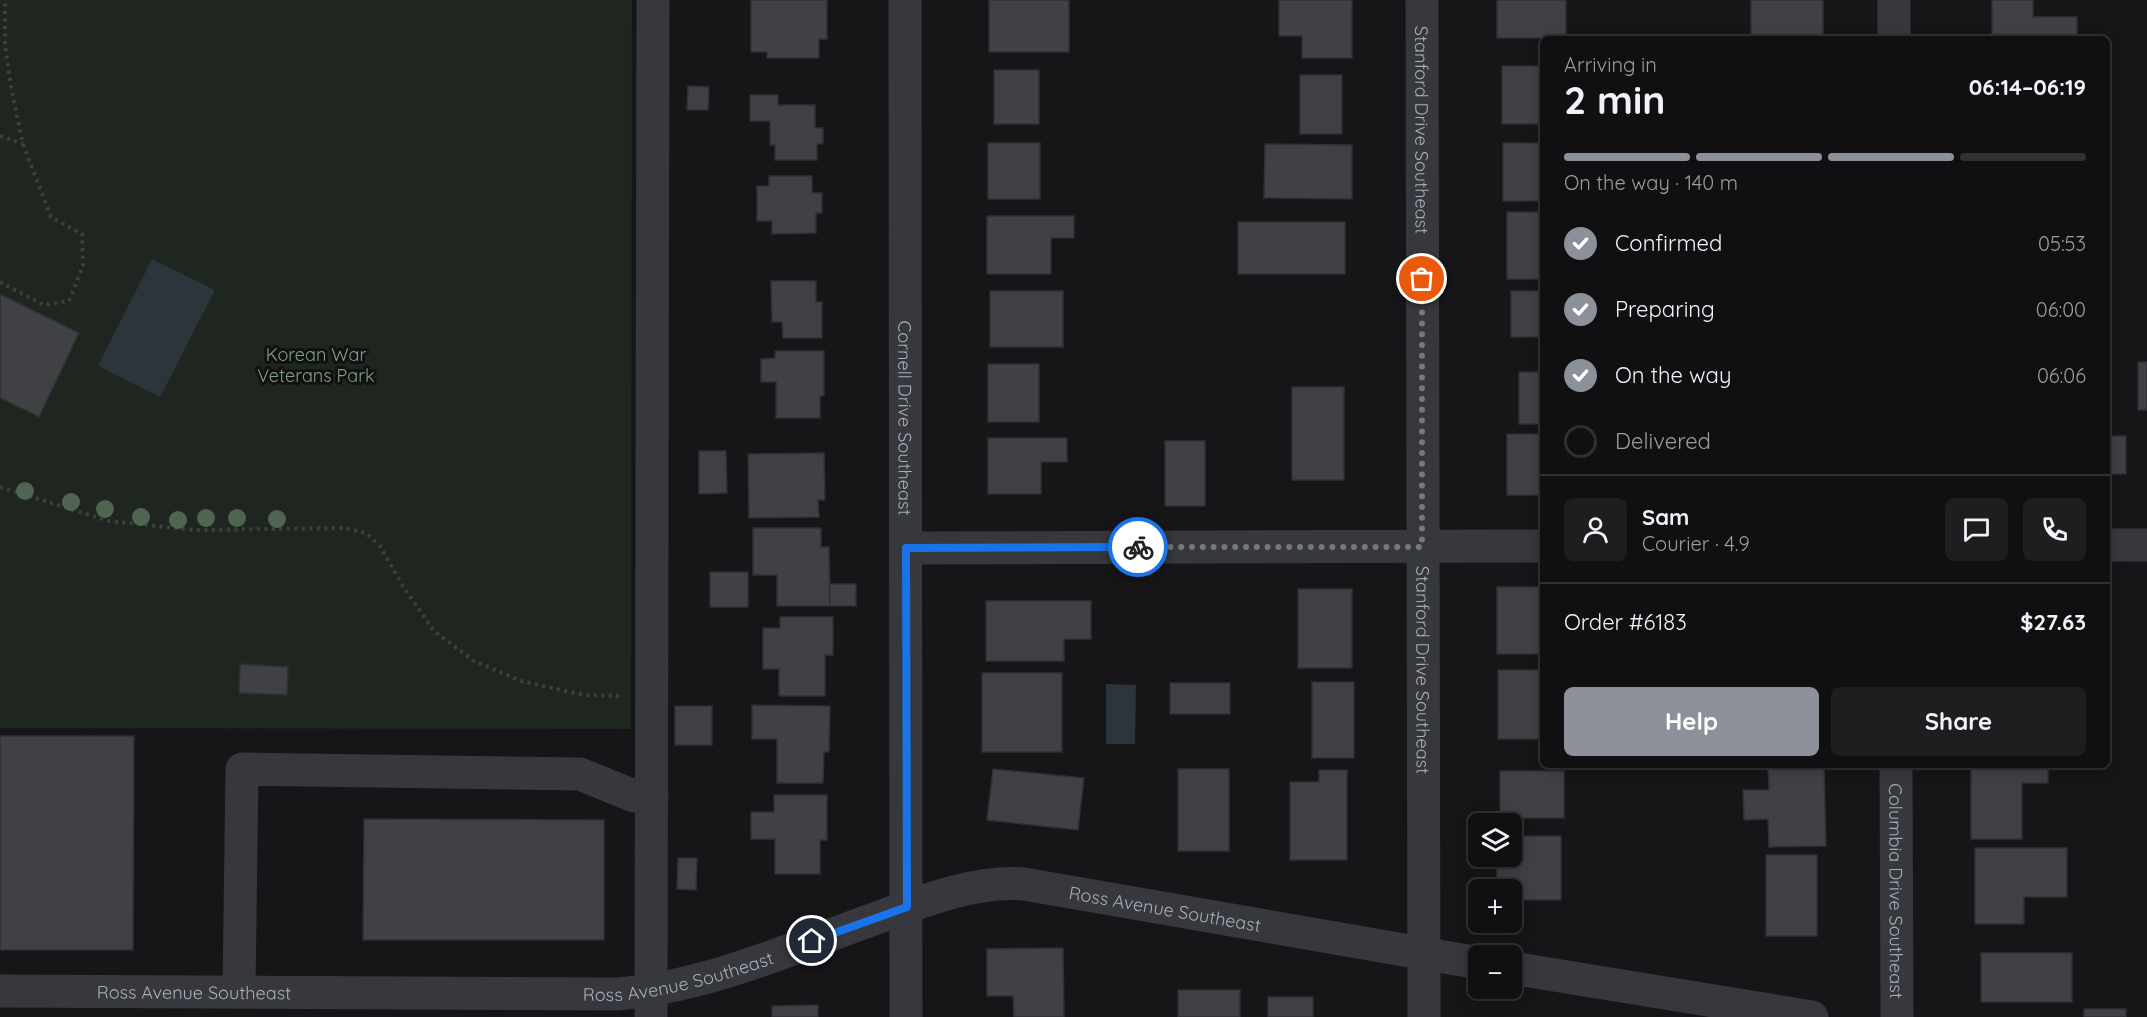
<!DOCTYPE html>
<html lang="en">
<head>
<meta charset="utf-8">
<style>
  :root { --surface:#101012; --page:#1e1e20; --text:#f1f3f6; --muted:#9c9d9f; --line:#303032; --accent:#8c9099 }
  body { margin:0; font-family:Quicksand,sans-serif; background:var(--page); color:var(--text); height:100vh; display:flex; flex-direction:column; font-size:22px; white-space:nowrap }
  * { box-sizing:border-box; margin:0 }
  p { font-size:20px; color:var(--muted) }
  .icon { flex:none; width:33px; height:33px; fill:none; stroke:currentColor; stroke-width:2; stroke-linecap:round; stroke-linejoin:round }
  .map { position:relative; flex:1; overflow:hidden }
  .side { position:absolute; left:1540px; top:36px; width:570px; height:732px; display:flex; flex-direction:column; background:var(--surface); border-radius:9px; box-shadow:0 3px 15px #0003,0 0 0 2px var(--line) }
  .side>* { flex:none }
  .controls { position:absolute; left:1468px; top:813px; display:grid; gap:12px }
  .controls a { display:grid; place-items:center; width:54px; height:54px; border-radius:9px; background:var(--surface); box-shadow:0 3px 15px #0003,0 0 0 2px var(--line); font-size:30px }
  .pin { position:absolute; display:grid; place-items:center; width:51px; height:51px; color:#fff; margin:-26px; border:3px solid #fff; border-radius:50%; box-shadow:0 2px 6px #0007 }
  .courier { position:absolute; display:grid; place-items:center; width:60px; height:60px; margin:-30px; border:4px solid #1a73e8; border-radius:50%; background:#fff; color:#222; box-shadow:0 2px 8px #0007 }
  .headline em { font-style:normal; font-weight:700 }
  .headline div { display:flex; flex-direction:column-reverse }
  .headline { display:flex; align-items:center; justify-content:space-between; height:102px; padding:0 24px }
  h1 { font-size:39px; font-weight:700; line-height:45px }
  .bar { display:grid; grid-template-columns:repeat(4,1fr); gap:9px 6px; align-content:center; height:72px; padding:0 24px }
  .bar i { height:8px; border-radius:4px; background:var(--line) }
  .bar .selected { background:var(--accent) }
  .bar p { grid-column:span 4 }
  .line { display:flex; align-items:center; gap:15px; padding:0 24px; border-top:2px solid var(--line) }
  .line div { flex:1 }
  .round { display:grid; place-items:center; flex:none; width:63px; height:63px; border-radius:9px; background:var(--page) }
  ol { padding:0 24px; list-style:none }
  li { display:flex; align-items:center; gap:18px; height:66px }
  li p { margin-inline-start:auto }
  li .icon { padding:6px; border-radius:50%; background:var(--accent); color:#fff; stroke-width:4 }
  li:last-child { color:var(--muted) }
  li i { width:33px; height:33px; border:3px solid var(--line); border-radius:50% }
  .action { display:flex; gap:12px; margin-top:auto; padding:12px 24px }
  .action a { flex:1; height:69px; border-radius:9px; background:var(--accent); color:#fff; font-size:24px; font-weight:700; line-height:69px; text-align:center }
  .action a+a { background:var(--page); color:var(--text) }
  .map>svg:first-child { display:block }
  .green { fill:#1e261f }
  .water { fill:#2c353c }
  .building { fill:#404145; stroke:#303034; stroke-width:1.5 }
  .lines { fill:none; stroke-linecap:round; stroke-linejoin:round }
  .path { stroke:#3d3f44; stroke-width:4; stroke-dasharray:3 4.5; stroke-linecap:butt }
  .minor { stroke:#37383d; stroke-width:33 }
  .tree { fill:#506452 }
  .done { stroke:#757880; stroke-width:6; stroke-dasharray:0 10.8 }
  .route { stroke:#1a73e8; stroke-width:8 }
  .labels { text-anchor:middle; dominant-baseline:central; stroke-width:6; stroke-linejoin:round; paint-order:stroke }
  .street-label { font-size:18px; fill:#a8adb8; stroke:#111113 }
  .park-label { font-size:18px; fill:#7fa381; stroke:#111113 }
</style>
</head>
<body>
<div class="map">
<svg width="2147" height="1017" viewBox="0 0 2147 1017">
  <rect width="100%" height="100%" fill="#161618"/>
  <path class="green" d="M 0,0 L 632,0 L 631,729 L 0,728 Z"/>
  <path class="water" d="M 152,259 L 215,290 L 160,397 L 98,366 Z
    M 1106,684 L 1136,685 L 1135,744 L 1106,744 Z"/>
  <path class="building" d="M 751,0 L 827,0 L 827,39 L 819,39 L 819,58 L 767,58 L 767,52 L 751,52 Z
    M 989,0 L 1069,0 L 1069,52 L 989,52 Z
    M 1279,0 L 1352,0 L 1352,58 L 1302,58 L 1302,36 L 1279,36 Z
    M 1497,0 L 1566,0 L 1566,38 L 1497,38 Z
    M 1751,0 L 1823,0 L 1823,39 L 1751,39 Z
    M 1992,0 L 2033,0 L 2033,17 L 2077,17 L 2077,39 L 1992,39 Z
    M 1502,66 L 1544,66 L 1544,124 L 1502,124 Z
    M 994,70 L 1039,70 L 1039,124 L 994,124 Z
    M 1300,75 L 1342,75 L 1342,134 L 1300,134 Z
    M 688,86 L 709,87 L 708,110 L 687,110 Z
    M 750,95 L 778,95 L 778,105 L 815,105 L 815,128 L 823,128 L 823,144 L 817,144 L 817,160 L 775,160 L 775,145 L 770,145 L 770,121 L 750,121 Z
    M 988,143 L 1040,143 L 1040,199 L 988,199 Z
    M 1503,143 L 1544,143 L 1544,201 L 1503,201 Z
    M 1265,144 L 1352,145 L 1352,199 L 1264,198 Z
    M 769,176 L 812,176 L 812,193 L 822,193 L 822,213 L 816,213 L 816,233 L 772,234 L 772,221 L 757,221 L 757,186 L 769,186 Z
    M 1507,212 L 1544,212 L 1544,279 L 1507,279 Z
    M 987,216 L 1074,216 L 1074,238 L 1051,238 L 1051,274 L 987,274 Z
    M 1238,222 L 1345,222 L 1345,274 L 1238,274 Z
    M 771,281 L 816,281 L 816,302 L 822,302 L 822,338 L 783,338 L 782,322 L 772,322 Z
    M 990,291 L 1063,291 L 1063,347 L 990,347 Z
    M 1511,291 L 1544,291 L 1544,337 L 1511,337 Z
    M 0,294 L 79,333 L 39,417 L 0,398 Z
    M 775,351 L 824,351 L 824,396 L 820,396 L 820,418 L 776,418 L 776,382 L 761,382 L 761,359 L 775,358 Z
    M 2138,362 L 2147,362 L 2147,410 L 2138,410 Z
    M 988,364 L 1039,364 L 1039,422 L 988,422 Z
    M 1519,372 L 1544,372 L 1544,424 L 1519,424 Z
    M 1292,387 L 1344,387 L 1344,480 L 1292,480 Z
    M 1507,434 L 1544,434 L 1544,495 L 1507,495 Z
    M 2108,436 L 2126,436 L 2126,474 L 2108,474 Z
    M 988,438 L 1067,438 L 1067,462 L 1041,462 L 1041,494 L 988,494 Z
    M 1165,441 L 1205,441 L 1205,506 L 1165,506 Z
    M 699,451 L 726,451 L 727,493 L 699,494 Z
    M 824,453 L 825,500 L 818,500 L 819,517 L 749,518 L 748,454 Z
    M 753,528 L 821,528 L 821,547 L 829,547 L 830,606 L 777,606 L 777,575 L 753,575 Z
    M 710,572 L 748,572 L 748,607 L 710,607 Z
    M 829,584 L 856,584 L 856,606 L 830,606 Z
    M 1497,587 L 1544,587 L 1544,654 L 1497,654 Z
    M 1298,589 L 1352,589 L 1352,668 L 1298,668 Z
    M 986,601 L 1091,601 L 1091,639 L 1064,639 L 1064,661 L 986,661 Z
    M 780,617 L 833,617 L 833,655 L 825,655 L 825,696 L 779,696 L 779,669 L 763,669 L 763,628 L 780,628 Z
    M 240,664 L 288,667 L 287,695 L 239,693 Z
    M 1498,670 L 1544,670 L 1544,739 L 1498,739 Z
    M 982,673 L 1062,673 L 1062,752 L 982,752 Z
    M 1312,682 L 1354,682 L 1354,758 L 1312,758 Z
    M 1170,683 L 1230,683 L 1230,714 L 1170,714 Z
    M 752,705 L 830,706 L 829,752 L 824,752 L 823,783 L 777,783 L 777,739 L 752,739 Z
    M 675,706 L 712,706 L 712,745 L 675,745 Z
    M 0,736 L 134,736 L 133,950 L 0,950 Z
    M 1971,765 L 2048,765 L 2048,783 L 2022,783 L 2022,839 L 1971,839 Z
    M 1824,766 L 1826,846 L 1769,847 L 1768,819 L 1744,820 L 1743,790 L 1769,790 L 1768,767 Z
    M 993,769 L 1084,778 L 1078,830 L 987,820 Z
    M 1178,769 L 1229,769 L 1229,851 L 1178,851 Z
    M 1319,770 L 1347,770 L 1347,860 L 1290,860 L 1290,782 L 1319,782 Z
    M 1500,771 L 1564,771 L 1564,818 L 1500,818 Z
    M 774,795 L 827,795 L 827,840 L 820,840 L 820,874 L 775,874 L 775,839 L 751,839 L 751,812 L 774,812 Z
    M 364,819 L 604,820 L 604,940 L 363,940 Z
    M 1512,836 L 1561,836 L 1561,900 L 1512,900 L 1512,890 L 1497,890 L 1497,856 L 1512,856 Z
    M 1975,848 L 2067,848 L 2067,897 L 2024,897 L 2024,924 L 1975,924 Z
    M 1766,855 L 1817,855 L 1817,936 L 1766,936 Z
    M 678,858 L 697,858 L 696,890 L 677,889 Z
    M 1063,948 L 1064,1017 L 1014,1017 L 1013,996 L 987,996 L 987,949 Z
    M 1981,953 L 2072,953 L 2072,1002 L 1981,1002 Z
    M 1178,990 L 1240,990 L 1240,1017 L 1178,1017 Z
    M 1268,997 L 1313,997 L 1313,1017 L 1268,1017 Z
    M 818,1005 L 818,1017 L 772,1017 L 772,1006 Z
    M 2084,1009 L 2126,1009 L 2126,1017 L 2084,1017 Z"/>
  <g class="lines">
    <path class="path" d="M 0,136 L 23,144
      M 0,282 L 44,305 L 69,301 L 83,266 L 82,234 L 51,217 L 23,144 L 11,87 L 5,45 L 5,0
      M 0,487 L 109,521 L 194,530 L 343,528 L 366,533 L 380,546 L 404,588 L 434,631 L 474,661 L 521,681 L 584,695 L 619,696"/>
    <g class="minor">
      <path id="s1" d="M 905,0 L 906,1017"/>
      <path id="s2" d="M 1422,0 L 1424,1017"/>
      <path d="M 1894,0 L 1894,39"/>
      <path d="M 2108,545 L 2147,545"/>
      <path d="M 906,548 L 1544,546"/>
      <path id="s3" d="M 1896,765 L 1897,1017"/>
      <path d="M 1512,968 L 1812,1017"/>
      <path id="s4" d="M 0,991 L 616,994 C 706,987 790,949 874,919 C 920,902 975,880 1024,884 L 1479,963"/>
      <path d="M 239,991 L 242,769 L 580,774 L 634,796 L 652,797"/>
      <path d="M 651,1017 L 653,0"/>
    </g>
  </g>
  <g class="tree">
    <circle cx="25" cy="491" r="9"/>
    <circle cx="71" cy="502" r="9"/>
    <circle cx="105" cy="509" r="9"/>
    <circle cx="141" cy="517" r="9"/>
    <circle cx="206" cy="518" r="9"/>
    <circle cx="237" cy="518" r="9"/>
    <circle cx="277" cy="519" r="9"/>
    <circle cx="178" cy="520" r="9"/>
  </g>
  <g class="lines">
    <path class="done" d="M 1138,547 L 1422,547 L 1422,279"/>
    <path class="route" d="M 812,941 L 907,907 L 906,548 L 1138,547"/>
  </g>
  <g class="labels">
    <g class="street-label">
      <text stroke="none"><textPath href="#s2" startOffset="130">Stanford Drive Southeast</textPath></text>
      <text stroke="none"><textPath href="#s1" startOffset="418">Cornell Drive Southeast</textPath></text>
      <text stroke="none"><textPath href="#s2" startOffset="670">Stanford Drive Southeast</textPath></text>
      <text stroke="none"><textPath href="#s3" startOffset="126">Columbia Drive Southeast</textPath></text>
      <text stroke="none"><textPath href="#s4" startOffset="1184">Ross Avenue Southeast</textPath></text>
      <text stroke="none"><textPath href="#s4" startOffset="680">Ross Avenue Southeast</textPath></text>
      <text stroke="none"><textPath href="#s4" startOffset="194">Ross Avenue Southeast</textPath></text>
    </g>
    <g class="park-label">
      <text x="316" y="354">Korean War<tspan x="316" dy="21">Veterans Park</tspan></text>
    </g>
  </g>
</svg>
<div class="controls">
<a><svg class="icon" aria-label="layers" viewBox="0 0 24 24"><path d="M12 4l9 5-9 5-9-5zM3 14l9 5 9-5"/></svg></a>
<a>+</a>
<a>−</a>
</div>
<div class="pin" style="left:1422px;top:279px;background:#ea580c"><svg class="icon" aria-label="bag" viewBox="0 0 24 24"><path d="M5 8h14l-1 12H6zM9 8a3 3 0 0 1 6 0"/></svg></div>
<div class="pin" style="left:812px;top:941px;background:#1f2937"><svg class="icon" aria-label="home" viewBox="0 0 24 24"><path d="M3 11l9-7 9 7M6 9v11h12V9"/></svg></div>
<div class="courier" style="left:1138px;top:547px"><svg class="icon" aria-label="bike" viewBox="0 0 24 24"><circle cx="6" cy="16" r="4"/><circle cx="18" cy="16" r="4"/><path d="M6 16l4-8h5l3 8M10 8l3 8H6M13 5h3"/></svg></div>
<section class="side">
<div class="headline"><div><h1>2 min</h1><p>Arriving in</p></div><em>06:14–06:19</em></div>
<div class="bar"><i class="selected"></i><i class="selected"></i><i class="selected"></i><i></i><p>On the way · 140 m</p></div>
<ol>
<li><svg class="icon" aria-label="check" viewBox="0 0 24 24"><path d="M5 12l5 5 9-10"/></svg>Confirmed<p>05:53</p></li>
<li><svg class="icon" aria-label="check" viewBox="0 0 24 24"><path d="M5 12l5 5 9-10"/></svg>Preparing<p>06:00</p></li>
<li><svg class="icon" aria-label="check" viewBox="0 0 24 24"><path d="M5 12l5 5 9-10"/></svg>On the way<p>06:06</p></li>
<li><i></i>Delivered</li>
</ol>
<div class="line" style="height:108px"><a class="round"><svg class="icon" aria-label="person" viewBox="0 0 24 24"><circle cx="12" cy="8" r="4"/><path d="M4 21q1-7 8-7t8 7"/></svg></a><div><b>Sam</b><p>Courier · 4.9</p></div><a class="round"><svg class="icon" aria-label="chat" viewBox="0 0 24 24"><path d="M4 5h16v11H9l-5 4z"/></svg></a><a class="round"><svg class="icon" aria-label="phone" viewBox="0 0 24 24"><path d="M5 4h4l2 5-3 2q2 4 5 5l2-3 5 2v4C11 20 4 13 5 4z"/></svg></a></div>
<div class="line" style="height:78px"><div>Order #6183</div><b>$27.63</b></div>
<div class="action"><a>Help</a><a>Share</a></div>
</section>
</div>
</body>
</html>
